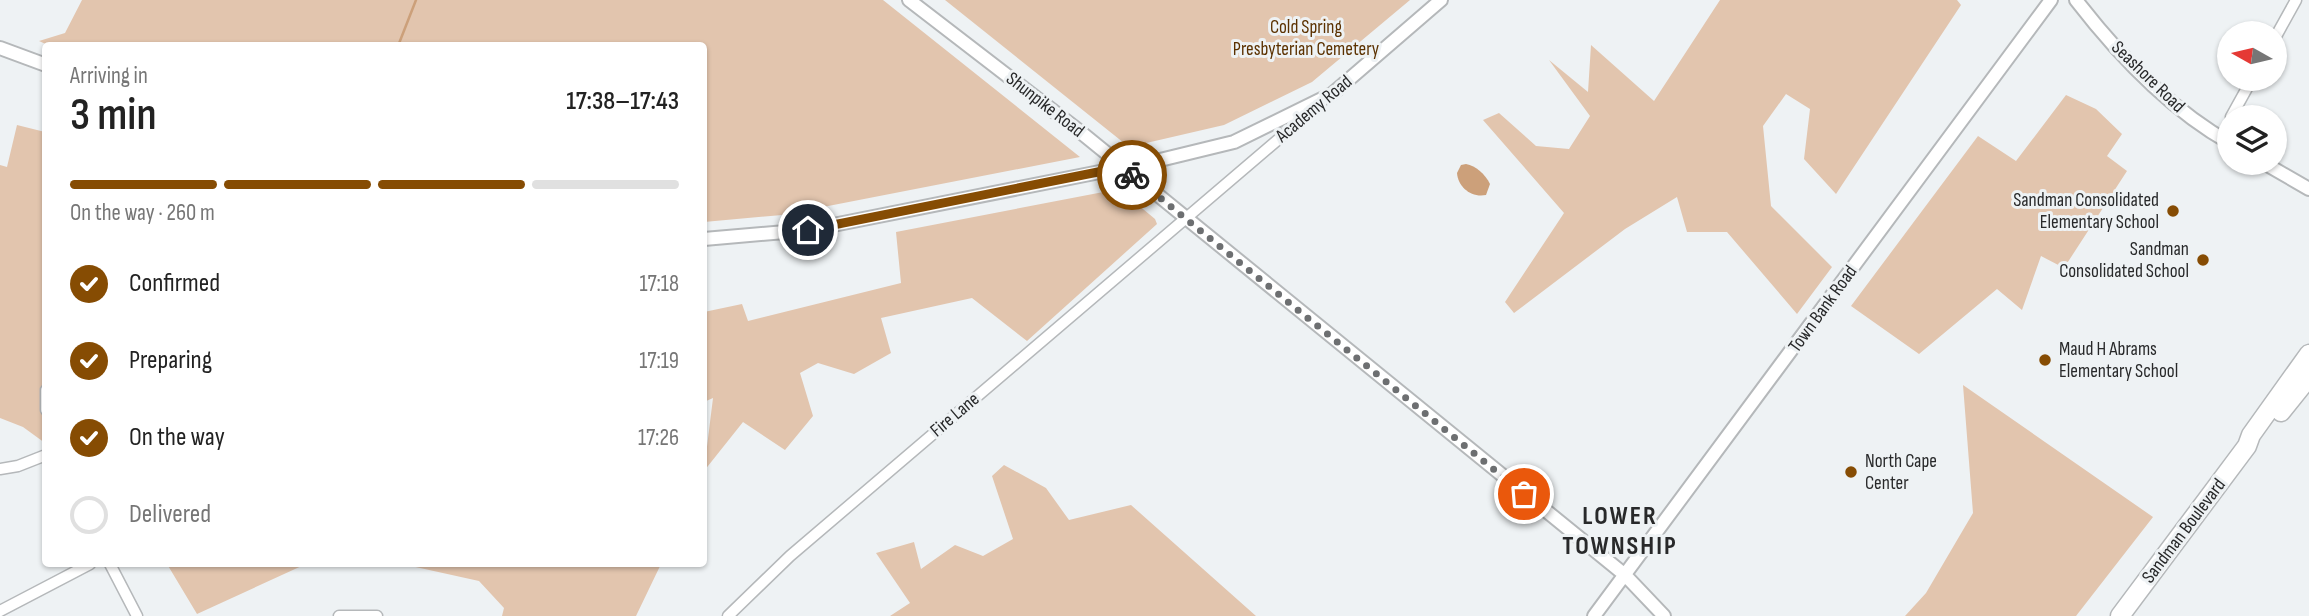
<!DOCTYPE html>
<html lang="en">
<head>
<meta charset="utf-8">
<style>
  :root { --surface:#fff; --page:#f6f6f6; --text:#222; --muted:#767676; --line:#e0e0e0; --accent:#864c03 }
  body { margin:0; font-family:"Sofia Sans Condensed",sans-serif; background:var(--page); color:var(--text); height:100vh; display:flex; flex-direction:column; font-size:26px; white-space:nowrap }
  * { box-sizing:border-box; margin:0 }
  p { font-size:23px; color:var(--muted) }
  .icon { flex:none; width:38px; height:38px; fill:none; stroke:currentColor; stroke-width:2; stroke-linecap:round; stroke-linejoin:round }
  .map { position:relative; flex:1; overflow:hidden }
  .panel { position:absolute; left:42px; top:42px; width:665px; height:525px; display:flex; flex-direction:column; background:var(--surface); border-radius:7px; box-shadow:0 2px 5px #0004 }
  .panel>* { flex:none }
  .needle { width:46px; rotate:278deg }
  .buttons { position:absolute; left:2217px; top:21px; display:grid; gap:14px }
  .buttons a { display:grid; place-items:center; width:70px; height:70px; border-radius:50%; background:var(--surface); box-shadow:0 2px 5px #0004; font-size:35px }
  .pin { position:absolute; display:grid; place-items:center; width:60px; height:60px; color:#fff; margin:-30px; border:4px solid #fff; border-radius:50%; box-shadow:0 2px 7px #0007 }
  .courier { position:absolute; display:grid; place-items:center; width:70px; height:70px; margin:-35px; border:5px solid #864c03; border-radius:50%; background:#fff; color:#222; box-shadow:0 2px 9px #0007 }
  .head em { font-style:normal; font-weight:600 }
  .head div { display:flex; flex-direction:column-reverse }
  .head { display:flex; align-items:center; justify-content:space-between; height:119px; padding:0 28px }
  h1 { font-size:46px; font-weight:600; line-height:52px }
  .bar { display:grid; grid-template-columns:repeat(4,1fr); gap:10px 7px; align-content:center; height:84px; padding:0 28px }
  .bar i { height:9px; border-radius:5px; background:var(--line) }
  .bar .active { background:var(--accent) }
  .bar p { grid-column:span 4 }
  ol { padding:0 28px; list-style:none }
  li { display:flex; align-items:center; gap:21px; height:77px }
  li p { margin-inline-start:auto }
  li .icon { padding:7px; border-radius:50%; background:var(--accent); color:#fff; stroke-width:4 }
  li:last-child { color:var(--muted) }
  li i { width:38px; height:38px; border:4px solid var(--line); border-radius:50% }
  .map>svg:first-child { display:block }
  .green { fill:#e2c5ae }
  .water { fill:#cca07a }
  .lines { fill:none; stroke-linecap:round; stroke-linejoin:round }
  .stream { stroke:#cca07a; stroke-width:2.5 }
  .street-casing { stroke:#b5b8ba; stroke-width:13 }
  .secondary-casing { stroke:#b5b8ba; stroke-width:16 }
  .highway-casing { stroke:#b5b8ba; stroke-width:21 }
  .street { stroke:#fff; stroke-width:10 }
  .secondary { stroke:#fff; stroke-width:12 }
  .highway { stroke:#fff; stroke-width:18 }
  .done { stroke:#6d6f71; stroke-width:7; stroke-dasharray:0 12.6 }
  .route { stroke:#864c03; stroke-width:9 }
  .poi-dot { fill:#864c03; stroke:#eef2f4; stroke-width:2.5 }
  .labels { text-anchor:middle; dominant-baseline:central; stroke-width:6; stroke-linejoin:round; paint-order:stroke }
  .park-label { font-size:19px; fill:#5b3100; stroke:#eef2f4 }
  .street-label { font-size:19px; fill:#28292a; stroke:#eef2f4 }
  .poi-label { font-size:19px; fill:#28292a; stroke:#eef2f4; text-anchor:end }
  .district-label { font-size:26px; font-weight:bold; letter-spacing:2px; fill:#28292a; stroke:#eef2f4 }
</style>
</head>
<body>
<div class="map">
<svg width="2309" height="616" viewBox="0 0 2309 616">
  <rect width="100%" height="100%" fill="#eef2f4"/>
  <path class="green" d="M 82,0 L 883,0 L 1080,157 L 782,215 L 704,222 L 704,46 L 50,46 L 39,41 L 65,33 Z
    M 945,0 L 1410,0 L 1312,82 L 1224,125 L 1129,147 Z
    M 1720,0 L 1957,0 L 1961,5 L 1836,194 L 1804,159 L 1810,109 L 1786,94 L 1763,126 L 1771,206 L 1832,267 L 1797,314 L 1727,232 L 1687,232 L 1677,197 L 1625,229 L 1514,313 L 1505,302 L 1564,213 L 1483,120 L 1499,113 L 1536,146 L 1569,149 L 1590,116 L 1549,60 L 1588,92 L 1591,45 L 1654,101 Z
    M 2066,95 L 2096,109 L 2122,134 L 2107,156 L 2127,171 L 2064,268 L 2041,256 L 2022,310 L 1997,289 L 1919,354 L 1851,306 L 1978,136 L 2016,161 Z
    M 17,125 L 45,132 L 45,443 L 23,427 L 0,418 L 0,165 L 7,167 Z
    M 1119,189 L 1155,219 L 1157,224 L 1027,341 L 972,298 L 881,318 L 891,353 L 854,374 L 818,363 L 800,373 L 813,416 L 785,450 L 743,422 L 704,471 L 713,398 L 704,402 L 704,312 L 742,304 L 748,321 L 901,283 L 896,232 Z
    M 1963,385 L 2153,517 L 2076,616 L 1905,616 L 1926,593 L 1973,513 Z
    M 1004,465 L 1046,488 L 1069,520 L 1131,505 L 1256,616 L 890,616 L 910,603 L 876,553 L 914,542 L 921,569 L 955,545 L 983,556 L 1013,539 L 992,476 Z
    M 167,564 L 306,564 L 197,614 Z
    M 402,564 L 661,564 L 636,616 L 502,616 L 504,608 L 479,581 Z"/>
  <path class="water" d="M 1466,164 C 1476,166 1485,174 1490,184 L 1486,195 C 1471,198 1458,187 1457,173 L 1461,165 Z"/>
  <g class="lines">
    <path class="stream" d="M 398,46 L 416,0"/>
    <defs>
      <path id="street" d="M 2275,38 L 2296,0
        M 2231,117 L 2252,79
        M 46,390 L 46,410
        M 0,469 L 18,466 L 46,455
        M 110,564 L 137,616
        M 0,611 L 90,564
        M 339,616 L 377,616
        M 728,616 L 790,556 L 1321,103"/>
      <path id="secondary" d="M 909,0 L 1078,130 L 1625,575 L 1664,616
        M 2076,0 C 2117,53 2171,110 2230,143
        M 0,48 L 46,65
        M 2264,163 L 2309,189
        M 704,239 L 808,230 L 1160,160 L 1234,142 L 1332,94 L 1441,0
        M 1594,616 L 2051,0"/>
      <path id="highway" d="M 2281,412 L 2309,377
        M 2120,616 L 2247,446 L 2251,435 L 2309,354"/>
    </defs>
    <use href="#street" class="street-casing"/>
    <use href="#secondary" class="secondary-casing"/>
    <use href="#highway" class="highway-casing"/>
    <use href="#street" class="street"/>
    <use href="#secondary" class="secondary"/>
    <use href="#highway" class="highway"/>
  </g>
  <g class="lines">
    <path class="done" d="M 1132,175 L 1524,494"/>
    <path class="route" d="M 808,230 L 1123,167 L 1132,175"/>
  </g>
  <g class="poi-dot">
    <circle cx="2173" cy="211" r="7"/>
    <circle cx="2203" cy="260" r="7"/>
    <circle cx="2045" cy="360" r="7"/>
    <circle cx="1851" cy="472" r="7"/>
  </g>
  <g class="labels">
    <g class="park-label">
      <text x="1306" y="27">Cold Spring<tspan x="1306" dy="22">Presbyterian Cemetery</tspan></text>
    </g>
    <g class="street-label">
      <text transform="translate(2148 77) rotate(44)">Seashore Road</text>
      <text transform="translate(1045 105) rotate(38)">Shunpike Road</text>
      <text transform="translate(1314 109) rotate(-40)">Academy Road</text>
      <text transform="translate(1823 309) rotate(-54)">Town Bank Road</text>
      <text transform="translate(955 415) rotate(-40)">Fire Lane</text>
      <text transform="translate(2184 531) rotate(-53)">Sandman Boulevard</text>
    </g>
    <g class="poi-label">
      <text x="2159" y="200">Sandman Consolidated<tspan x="2159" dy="22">Elementary School</tspan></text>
      <text x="2189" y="249">Sandman<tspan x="2189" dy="22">Consolidated School</tspan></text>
      <text x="2059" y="349" text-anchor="start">Maud H Abrams<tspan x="2059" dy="22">Elementary School</tspan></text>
      <text x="1865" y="461" text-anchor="start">North Cape<tspan x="1865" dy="22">Center</tspan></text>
    </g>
    <g class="district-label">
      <text x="1620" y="516">LOWER<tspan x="1620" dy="30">TOWNSHIP</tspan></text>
    </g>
  </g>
</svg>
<div class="buttons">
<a><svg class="needle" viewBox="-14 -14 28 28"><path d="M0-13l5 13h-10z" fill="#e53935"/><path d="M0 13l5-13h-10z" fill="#767676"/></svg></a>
<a><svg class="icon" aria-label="layers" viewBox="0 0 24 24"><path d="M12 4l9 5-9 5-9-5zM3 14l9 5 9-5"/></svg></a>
</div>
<div class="pin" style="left:1524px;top:494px;background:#ea580c"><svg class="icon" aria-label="bag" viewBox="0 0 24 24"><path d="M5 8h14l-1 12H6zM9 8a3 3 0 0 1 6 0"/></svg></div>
<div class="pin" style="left:808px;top:230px;background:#1f2937"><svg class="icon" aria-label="home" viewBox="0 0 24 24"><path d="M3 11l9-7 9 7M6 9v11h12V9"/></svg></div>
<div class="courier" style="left:1132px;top:175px"><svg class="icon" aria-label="bike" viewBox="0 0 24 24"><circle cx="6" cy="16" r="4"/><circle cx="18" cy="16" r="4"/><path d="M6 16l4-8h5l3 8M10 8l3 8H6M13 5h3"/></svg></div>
<section class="panel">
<div class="head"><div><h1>3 min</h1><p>Arriving in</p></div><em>17:38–17:43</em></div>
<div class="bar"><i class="active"></i><i class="active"></i><i class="active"></i><i></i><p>On the way · 260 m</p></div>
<ol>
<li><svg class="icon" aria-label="check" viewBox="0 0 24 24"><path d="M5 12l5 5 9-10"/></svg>Confirmed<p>17:18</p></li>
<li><svg class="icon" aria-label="check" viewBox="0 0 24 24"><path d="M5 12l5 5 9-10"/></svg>Preparing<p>17:19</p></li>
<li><svg class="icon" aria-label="check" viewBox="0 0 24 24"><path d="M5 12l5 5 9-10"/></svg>On the way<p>17:26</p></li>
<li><i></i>Delivered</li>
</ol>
</section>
</div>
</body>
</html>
